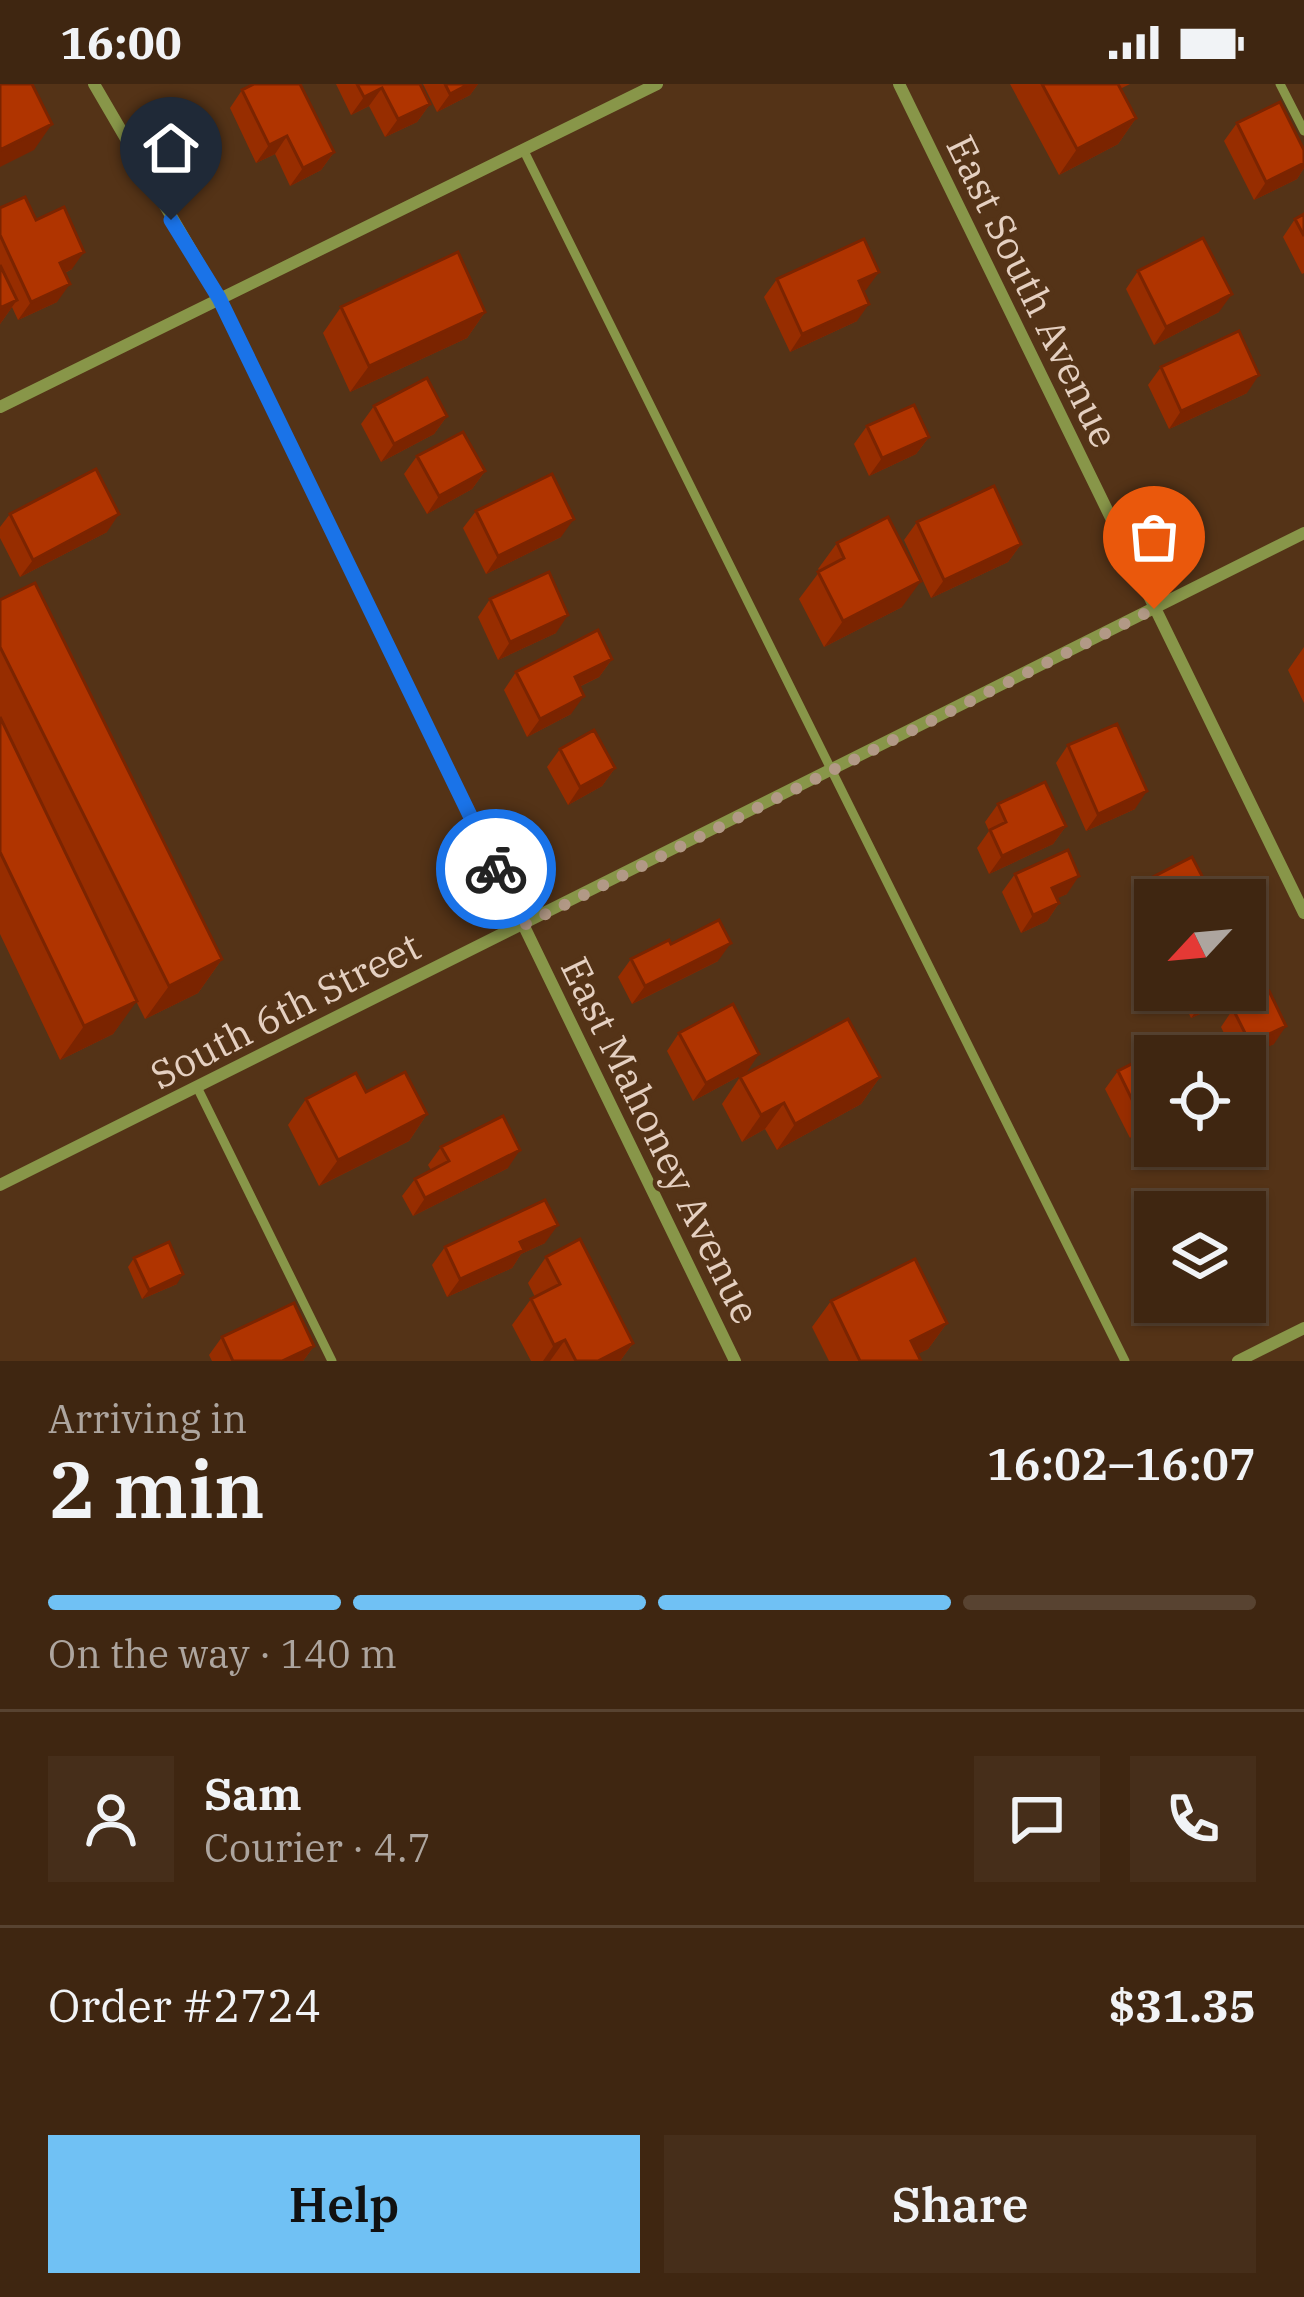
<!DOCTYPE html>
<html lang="en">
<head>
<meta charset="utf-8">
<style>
  :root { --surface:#3f2611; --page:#462e1a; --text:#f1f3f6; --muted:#ada59f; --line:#584331; --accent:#70c1f4 }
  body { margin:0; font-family:"IBM Plex Serif",serif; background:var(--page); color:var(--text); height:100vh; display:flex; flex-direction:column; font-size:45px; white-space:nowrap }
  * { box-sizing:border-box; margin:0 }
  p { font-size:39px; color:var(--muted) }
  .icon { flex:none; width:66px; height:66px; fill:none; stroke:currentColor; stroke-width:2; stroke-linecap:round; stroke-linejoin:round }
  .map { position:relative; height:1277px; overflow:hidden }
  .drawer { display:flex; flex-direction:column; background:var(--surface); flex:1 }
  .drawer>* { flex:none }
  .needle { width:78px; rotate:244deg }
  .tools { position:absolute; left:1134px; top:795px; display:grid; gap:24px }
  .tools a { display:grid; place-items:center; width:132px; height:132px; border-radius:0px; background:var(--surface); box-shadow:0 3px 9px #0004,0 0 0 3px var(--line); font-size:60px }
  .pin { position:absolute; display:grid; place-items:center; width:102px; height:102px; color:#fff; margin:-123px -51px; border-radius:50% 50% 50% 0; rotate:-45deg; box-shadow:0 0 12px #0007 }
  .pin .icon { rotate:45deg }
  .courier { position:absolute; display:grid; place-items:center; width:120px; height:120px; margin:-60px; border:9px solid #1a73e8; border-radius:50%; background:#fff; color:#222; box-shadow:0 3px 15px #0007 }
  .headline em { font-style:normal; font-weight:600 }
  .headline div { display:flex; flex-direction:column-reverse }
  .headline { display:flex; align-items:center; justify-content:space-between; height:204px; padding:0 48px }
  h1 { font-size:78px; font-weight:600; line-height:90px }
  .bar { display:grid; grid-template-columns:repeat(4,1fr); gap:18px 12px; align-content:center; height:144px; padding:0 48px }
  .bar i { height:15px; border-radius:9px; background:var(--line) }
  .bar .on { background:var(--accent) }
  .bar p { grid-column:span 4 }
  .line { display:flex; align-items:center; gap:30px; padding:0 48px; border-top:3px solid var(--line) }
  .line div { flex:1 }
  .round { display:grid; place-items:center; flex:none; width:126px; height:126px; border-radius:0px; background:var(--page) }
  .primary-button { display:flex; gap:24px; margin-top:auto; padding:24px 48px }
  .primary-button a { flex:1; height:138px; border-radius:0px; background:var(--accent); color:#111; font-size:48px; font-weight:600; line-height:138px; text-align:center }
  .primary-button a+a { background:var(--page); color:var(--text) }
  .status { display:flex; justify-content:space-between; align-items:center; height:84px; padding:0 60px; background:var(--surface); direction:ltr }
  .status svg { height:33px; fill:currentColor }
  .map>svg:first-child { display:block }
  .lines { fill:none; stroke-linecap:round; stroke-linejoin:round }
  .lane { stroke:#889649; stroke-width:9 }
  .street { stroke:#889649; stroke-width:12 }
  .wall { fill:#972d00 }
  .shaded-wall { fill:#7b2400 }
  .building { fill:#b03400; stroke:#7b2400; stroke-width:3 }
  .done { stroke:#b29986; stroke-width:12; stroke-dasharray:0 21.6 }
  .route { stroke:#1a73e8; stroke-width:15 }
  .labels { text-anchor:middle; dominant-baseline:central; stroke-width:9; stroke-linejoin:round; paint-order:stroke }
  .street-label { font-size:39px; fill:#e5d0c1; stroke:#543317 }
</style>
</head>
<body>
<div class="status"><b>16:00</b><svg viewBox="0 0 49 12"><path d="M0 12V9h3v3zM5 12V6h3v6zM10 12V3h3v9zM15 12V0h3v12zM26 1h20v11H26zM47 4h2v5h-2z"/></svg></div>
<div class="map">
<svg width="1304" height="1277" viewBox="0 0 1304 1277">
  <rect width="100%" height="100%" fill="#543317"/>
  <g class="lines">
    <path class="lane" d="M 1280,0 L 1304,47
      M 523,65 L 1125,1277
      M 197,1003 L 332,1277"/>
    <path class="street" d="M 94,0 L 219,214 L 735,1277
      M 899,0 L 1304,829
      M 0,323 L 657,0
      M 0,1101 L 1304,449
      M 1238,1277 L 1304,1244"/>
  </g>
  <path class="wall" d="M 336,0 L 420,0 L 430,20 L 417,38 L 385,53 L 369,22 L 351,31 Z
    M 423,0 L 478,0 L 470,11 L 437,28 Z
    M 1010,0 L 1130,0 L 1120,5 L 1136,34 L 1118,60 L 1059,91 Z
    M 242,6 L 334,68 L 321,86 L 290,102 L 275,70 L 256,79 L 230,24 Z
    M 1237,39 L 1304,66 L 1304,84 L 1297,95 L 1254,116 L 1224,57 Z
    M 0,124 L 36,136 L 72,185 L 65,189 L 57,218 L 18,236 L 12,223 L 0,240 Z
    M 1304,130 L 1304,189 L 1302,190 L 1283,153 L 1295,135 Z
    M 1138,187 L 1219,228 L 1154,261 L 1126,205 Z
    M 879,188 L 863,207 L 857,237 L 790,268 L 764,213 L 777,195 Z
    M 341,223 L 485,228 L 467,254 L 350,308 L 323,249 Z
    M 1161,283 L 1247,309 L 1169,345 L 1148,301 Z
    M 374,322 L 447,332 L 434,350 L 381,378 L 361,340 Z
    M 867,342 L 929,353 L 916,370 L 869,392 L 854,360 Z
    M 417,372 L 485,387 L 472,405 L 427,430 L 404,390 Z
    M 476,427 L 561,453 L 486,490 L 463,444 Z
    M 10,430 L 107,448 L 20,493 L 0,454 L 0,443 Z
    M 917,438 L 1021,460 L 1008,478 L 931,514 L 904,456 Z
    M 837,459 L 902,523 L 824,563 L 799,515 L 820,487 L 818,485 Z
    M 490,515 L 556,549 L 498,576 L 478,533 Z
    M 0,516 L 222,875 L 198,909 L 145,935 L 136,917 L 113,950 L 60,976 L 0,850 Z
    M 1304,563 L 1304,619 L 1288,586 Z
    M 612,575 L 599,593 L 579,603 L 571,630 L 527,653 L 504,606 L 516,588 Z
    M 1068,661 L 1135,725 L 1086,747 L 1056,679 Z
    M 560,665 L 615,684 L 602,702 L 568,721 L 547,683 Z
    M 998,720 L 1066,742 L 1053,760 L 989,790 L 977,764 L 989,747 L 985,738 Z
    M 1015,790 L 1067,810 L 1057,814 L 1059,819 L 1047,837 L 1021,849 L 1002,808 Z
    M 1153,793 L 1211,809 L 1206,816 L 1155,816 L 1155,849 L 1144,855 L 1135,838 L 1146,822 L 1140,811 Z
    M 671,860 L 718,877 L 632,920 L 618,893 L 631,875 Z
    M 1178,906 L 1242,906 L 1236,914 L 1191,934 Z
    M 1233,925 L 1274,960 L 1245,972 L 1235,972 L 1221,943 Z
    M 679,949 L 747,988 L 693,1017 L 667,967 Z
    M 1118,987 L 1155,1041 L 1130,1054 L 1105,1005 Z
    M 740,993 L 880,993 L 861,1020 L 777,1066 L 765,1045 L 742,1058 L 722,1020 Z
    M 366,1008 L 427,1030 L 409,1057 L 319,1102 L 288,1041 L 306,1015 Z
    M 441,1063 L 508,1084 L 413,1132 L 402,1112 L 415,1095 L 431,1086 L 428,1081 Z
    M 545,1159 L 521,1170 L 512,1184 L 447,1213 L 432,1181 L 445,1163 Z
    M 546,1173 L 633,1259 L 620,1277 L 531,1277 L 512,1241 L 531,1215 L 535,1213 L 528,1199 Z
    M 134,1174 L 177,1200 L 142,1215 L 128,1183 Z
    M 831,1217 L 947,1239 L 928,1265 L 917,1270 L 921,1277 L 829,1277 L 812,1243 Z
    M 222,1253 L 314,1262 L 303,1277 L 212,1277 L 209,1271 Z"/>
  <path class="shaded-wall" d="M 469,0 L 478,0 L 470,11 L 437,28 L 450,10 Z
    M 382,4 L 369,22 L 351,31 L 364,13 Z
    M 430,20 L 417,38 L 385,53 L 398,35 Z
    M 1136,34 L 1118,60 L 1059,91 L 1077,65 Z
    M 52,40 L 34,66 L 0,83 L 0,66 Z
    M 287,52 L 275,70 L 256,79 L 269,61 Z
    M 334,68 L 321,86 L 290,102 L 303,84 Z
    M 1304,79 L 1304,84 L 1297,95 L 1254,116 L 1266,98 Z
    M 84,168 L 72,185 L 48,197 L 60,179 Z
    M 879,188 L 866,206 L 846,215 L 859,197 Z
    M 70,200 L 57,218 L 18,236 L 31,218 Z
    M 1232,210 L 1219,228 L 1154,261 L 1166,243 Z
    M 17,216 L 0,240 L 0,224 Z
    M 869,220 L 857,237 L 790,268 L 802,250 Z
    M 485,228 L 467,254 L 350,308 L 369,282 Z
    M 1259,291 L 1247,309 L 1169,345 L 1181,327 Z
    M 447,332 L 434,350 L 381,378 L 394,360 Z
    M 929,353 L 916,370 L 869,392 L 882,374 Z
    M 485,387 L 472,405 L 427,430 L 439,412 Z
    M 119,430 L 107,448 L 20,493 L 33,476 Z
    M 574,435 L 561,453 L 486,490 L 498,472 Z
    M 1021,460 L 1008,478 L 931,514 L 944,496 Z
    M 921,497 L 902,523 L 824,563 L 843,537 Z
    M 568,531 L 556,549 L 498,576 L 510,558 Z
    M 612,575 L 599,593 L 562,611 L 575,593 Z
    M 584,612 L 571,630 L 527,653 L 540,635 Z
    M 615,684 L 602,702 L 568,721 L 580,703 Z
    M 1147,707 L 1135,725 L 1086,747 L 1098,730 Z
    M 1066,742 L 1053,760 L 989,790 L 1002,772 Z
    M 1079,792 L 1067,810 L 1040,822 L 1052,804 Z
    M 1059,819 L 1047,837 L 1021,849 L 1033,831 Z
    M 1155,840 L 1155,849 L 1144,855 Z
    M 731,859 L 718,877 L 632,920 L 645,902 Z
    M 222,875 L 198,909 L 145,935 L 169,902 Z
    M 1227,906 L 1242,906 L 1236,914 L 1191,934 L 1204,916 Z
    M 137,917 L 113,950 L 60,976 L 84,942 Z
    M 1286,942 L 1274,960 L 1245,973 L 1241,972 L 1250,959 Z
    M 759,970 L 747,988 L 693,1017 L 706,999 Z
    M 880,993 L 861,1020 L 777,1066 L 795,1040 Z
    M 784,1019 L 765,1045 L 742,1058 L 761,1031 Z
    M 1155,1029 L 1155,1041 L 1130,1054 L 1142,1036 Z
    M 427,1030 L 409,1057 L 319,1102 L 338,1076 Z
    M 520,1066 L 508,1084 L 413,1132 L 425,1114 Z
    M 558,1141 L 545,1159 L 521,1170 L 512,1184 L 447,1213 L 460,1195 L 520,1158 Z
    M 183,1190 L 177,1200 L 142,1215 L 149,1206 Z
    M 947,1239 L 928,1265 L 904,1277 L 911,1257 Z
    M 565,1256 L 550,1277 L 543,1277 L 554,1261 Z
    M 633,1259 L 620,1277 L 598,1277 Z
    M 314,1262 L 303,1277 L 282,1277 Z"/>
  <path class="building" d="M 0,0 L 32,0 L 52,40 L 0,66 Z
    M 254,0 L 300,0 L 334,68 L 303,84 L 287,52 L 269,61 L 242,6 Z
    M 357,0 L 420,0 L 430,20 L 398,35 L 382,4 L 364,13 Z
    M 445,0 L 469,0 L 450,10 Z
    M 1042,0 L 1118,0 L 1136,34 L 1077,65 Z
    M 1280,18 L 1304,66 L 1304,79 L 1266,98 L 1237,39 Z
    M 25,113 L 36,136 L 64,123 L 84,168 L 60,179 L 70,200 L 31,218 L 0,151 L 0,124 Z
    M 1304,130 L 1304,152 L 1295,135 Z
    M 1203,154 L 1232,210 L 1166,243 L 1138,187 Z
    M 864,155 L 879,188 L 859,197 L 869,220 L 802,250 L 777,195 Z
    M 458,168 L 485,228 L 369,282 L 341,223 Z
    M 0,181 L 17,216 L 0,224 Z
    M 1239,247 L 1259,291 L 1181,327 L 1161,283 Z
    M 427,294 L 447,332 L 394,360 L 374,322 Z
    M 914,321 L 929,353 L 882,374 L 867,342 Z
    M 463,348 L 485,387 L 439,412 L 417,372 Z
    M 96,385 L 119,430 L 33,476 L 10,430 Z
    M 552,390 L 574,435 L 498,472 L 476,427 Z
    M 994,402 L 1021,460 L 944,496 L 917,438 Z
    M 888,433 L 921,497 L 843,537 L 818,488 L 844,474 L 837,459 Z
    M 549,488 L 568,531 L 510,558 L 490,515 Z
    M 35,499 L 222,875 L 169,902 L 0,563 L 0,516 Z
    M 598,546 L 612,575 L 575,593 L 584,612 L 540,635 L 516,588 Z
    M 0,633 L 137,917 L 84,942 L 0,768 Z
    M 1117,640 L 1147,707 L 1098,730 L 1068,661 Z
    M 594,646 L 615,684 L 580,703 L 560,665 Z
    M 1045,698 L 1066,742 L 1002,772 L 990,746 L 1006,738 L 998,720 Z
    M 1068,766 L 1079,792 L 1052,804 L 1059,819 L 1033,831 L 1015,790 Z
    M 1192,773 L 1211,809 L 1197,816 L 1155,816 L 1155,834 L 1148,820 L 1163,812 L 1153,793 Z
    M 719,836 L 731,859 L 645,902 L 631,875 L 669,856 L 671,860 Z
    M 1199,906 L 1227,906 L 1204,916 Z
    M 1269,907 L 1286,942 L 1250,959 L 1233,925 Z
    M 733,920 L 759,970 L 706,999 L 679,949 Z
    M 848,935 L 880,993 L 795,1040 L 784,1019 L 761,1031 L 740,993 Z
    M 1187,952 L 1197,972 L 1155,972 L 1155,1029 L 1142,1036 L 1118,987 Z
    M 405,988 L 427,1030 L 338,1076 L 306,1015 L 356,989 L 366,1008 Z
    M 503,1032 L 520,1066 L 425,1114 L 415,1095 L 449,1077 L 441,1063 Z
    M 545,1116 L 558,1141 L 520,1158 L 524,1166 L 460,1195 L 445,1163 Z
    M 580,1155 L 633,1259 L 598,1277 L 576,1277 L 565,1256 L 554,1261 L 531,1215 L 560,1200 L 546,1173 Z
    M 169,1158 L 183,1190 L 149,1206 L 134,1174 Z
    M 915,1175 L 947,1239 L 911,1257 L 921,1277 L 860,1277 L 831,1217 Z
    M 294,1219 L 314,1262 L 282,1277 L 233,1277 L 222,1253 Z"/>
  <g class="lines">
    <path class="done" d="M 496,785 L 524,841 L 1154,525"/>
    <path class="route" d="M 171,136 L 219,214 L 496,785"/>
  </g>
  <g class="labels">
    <g class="street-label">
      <text transform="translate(1033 207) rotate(64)">East South Avenue</text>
      <text transform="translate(285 926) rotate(-27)">South 6th Street</text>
      <text transform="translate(661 1056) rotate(64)">East Mahoney Avenue</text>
    </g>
  </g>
</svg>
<div class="tools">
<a><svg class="needle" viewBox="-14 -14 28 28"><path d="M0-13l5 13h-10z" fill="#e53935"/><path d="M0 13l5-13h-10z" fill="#ada59f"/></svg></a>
<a><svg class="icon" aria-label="locate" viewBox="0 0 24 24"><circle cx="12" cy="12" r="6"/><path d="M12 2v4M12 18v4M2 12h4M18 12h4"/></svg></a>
<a><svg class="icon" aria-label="layers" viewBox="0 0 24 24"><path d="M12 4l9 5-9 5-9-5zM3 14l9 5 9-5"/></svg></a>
</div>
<div class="pin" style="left:1154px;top:525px;background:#ea580c"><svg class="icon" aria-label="bag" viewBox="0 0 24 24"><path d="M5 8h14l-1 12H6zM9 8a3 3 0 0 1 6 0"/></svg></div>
<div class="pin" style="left:171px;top:136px;background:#1f2937"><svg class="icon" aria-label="home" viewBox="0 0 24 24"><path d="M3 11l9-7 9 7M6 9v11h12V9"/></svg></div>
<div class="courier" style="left:496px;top:785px"><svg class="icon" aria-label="bike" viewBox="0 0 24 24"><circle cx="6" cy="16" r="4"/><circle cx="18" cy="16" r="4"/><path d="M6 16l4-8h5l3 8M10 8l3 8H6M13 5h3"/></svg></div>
</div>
<section class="drawer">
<div class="headline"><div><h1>2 min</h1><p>Arriving in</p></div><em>16:02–16:07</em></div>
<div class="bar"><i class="on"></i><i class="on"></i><i class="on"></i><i></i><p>On the way · 140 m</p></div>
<div class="line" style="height:216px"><a class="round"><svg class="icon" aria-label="person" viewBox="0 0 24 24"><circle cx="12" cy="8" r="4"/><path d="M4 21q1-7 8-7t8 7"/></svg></a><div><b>Sam</b><p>Courier · 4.7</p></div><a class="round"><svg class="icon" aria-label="chat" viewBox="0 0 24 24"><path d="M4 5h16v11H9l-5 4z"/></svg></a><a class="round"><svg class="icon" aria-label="phone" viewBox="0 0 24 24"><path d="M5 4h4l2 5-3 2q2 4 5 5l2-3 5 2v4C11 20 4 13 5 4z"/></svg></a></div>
<div class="line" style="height:156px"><div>Order #2724</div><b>$31.35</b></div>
<div class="primary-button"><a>Help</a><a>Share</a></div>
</section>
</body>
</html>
